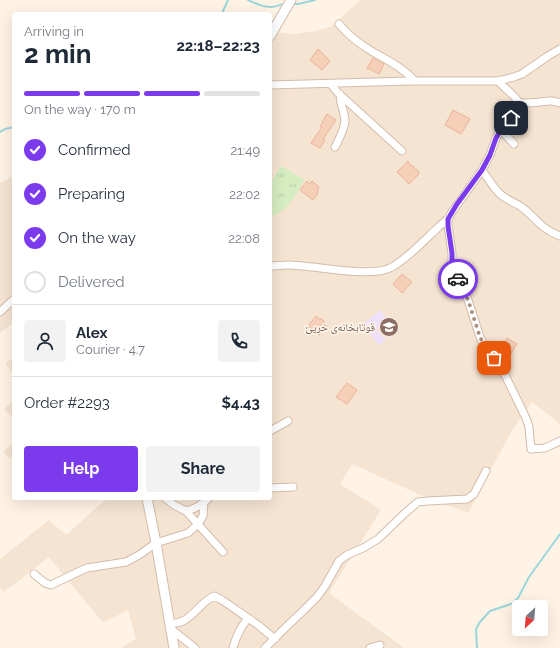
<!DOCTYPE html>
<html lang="en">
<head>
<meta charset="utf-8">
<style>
  :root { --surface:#fff; --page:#f2f2f3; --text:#1f2937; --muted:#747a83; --line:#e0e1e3; --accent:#7c3aed }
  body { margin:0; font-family:Raleway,"Noto Naskh Arabic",sans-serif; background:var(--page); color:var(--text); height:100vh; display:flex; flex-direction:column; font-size:15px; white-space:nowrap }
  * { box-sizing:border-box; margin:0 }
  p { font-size:13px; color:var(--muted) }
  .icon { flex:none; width:22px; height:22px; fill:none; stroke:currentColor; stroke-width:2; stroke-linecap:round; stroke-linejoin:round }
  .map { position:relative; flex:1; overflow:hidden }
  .side { position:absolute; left:12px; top:12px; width:260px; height:488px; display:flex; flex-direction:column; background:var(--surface); border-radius:4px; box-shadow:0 4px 16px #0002 }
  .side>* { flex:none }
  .needle { width:26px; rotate:206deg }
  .fabs { position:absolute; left:512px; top:600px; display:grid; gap:8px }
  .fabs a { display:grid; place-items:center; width:36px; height:36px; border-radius:4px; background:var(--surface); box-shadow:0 4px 16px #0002; font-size:20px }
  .pin { position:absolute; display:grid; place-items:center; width:34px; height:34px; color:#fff; margin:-17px; border-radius:8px; box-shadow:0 2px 6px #0006 }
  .courier { position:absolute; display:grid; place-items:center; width:40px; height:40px; margin:-20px; border:3px solid #7c3aed; border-radius:50%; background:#fff; color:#222; box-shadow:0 1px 5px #0007 }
  .head em { font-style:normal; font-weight:700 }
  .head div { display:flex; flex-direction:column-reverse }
  .head { display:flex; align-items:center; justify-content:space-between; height:68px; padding:0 12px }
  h1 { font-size:26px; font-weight:700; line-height:30px }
  .bar { display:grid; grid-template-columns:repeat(4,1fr); gap:6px 4px; align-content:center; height:48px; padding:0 12px }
  .bar i { height:5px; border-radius:3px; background:var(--line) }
  .bar .current { background:var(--accent) }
  .bar p { grid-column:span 4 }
  .line { display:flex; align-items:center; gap:10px; padding:0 12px; border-top:1px solid var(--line) }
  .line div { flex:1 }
  .round { display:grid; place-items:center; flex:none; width:42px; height:42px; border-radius:4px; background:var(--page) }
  ol { padding:0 12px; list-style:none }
  li { display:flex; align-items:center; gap:12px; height:44px }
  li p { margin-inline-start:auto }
  li .icon { padding:4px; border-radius:50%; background:var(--accent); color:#fff; stroke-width:4 }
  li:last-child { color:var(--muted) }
  li i { width:22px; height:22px; border:2px solid var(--line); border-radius:50% }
  .button { display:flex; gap:8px; margin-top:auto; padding:8px 12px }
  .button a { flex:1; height:46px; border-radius:4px; background:var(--accent); color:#fff; font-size:16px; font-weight:700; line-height:46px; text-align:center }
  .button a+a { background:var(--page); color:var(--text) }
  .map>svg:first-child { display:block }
  .residential { fill:#f6e4d2 }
  .education { fill:#f0e1fb }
  .park { fill:url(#park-tufts) }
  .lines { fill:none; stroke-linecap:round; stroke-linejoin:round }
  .stream { stroke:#9cd5dc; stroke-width:2 }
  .building { fill:#f6cfb9; stroke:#eab498 }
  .minor-casing { stroke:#d3bcac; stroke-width:9 }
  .tertiary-casing { stroke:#d3bcac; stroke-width:11 }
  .minor { stroke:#fff; stroke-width:7 }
  .tertiary { stroke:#fff; stroke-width:9 }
  .done { stroke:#a88e7e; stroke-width:4; stroke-dasharray:0 7.2 }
  .route { stroke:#7c3aed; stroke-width:5 }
  .labels { text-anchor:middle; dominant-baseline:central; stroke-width:3; stroke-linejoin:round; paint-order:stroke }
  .education-label { font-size:11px; fill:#785e54; stroke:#fff7ec; text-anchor:end }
</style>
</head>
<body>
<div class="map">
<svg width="560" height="648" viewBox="0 0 560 648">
  <defs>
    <pattern id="park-tufts" width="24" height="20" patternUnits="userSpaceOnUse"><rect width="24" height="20" fill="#d5edc1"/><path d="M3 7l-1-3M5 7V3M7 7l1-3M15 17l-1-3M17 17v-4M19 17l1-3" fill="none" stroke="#bacda7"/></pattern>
  </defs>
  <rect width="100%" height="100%" fill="#fef3e4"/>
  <path class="residential" d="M 360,0 L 560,0 L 560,424 L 532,402 L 511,432 L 468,513 L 416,493 L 352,464 L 340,484 L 381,510 L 329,593 L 404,648 L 121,648 L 136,639 L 128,610 L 103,623 L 49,557 L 4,592 L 0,588 L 0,559 L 49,520 L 66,535 L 105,500 L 105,498 L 270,498 L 270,32 L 296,34 L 315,31 L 330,27 L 345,14 Z
    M 14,176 L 14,322 L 0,333 L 0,183 Z
    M 14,356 L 14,377 L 6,364 Z
    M 14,400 L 14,420 L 4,409 Z
    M 14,441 L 14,460 L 3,453 Z"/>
  <path class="education" d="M 380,310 L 391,324 L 394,322 L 400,330 L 390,338 L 379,326 L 376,329 L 386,340 L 379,345 L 362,325 Z"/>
  <path class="park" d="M 281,166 L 304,180 C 296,196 287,211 270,217 L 270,184 Z"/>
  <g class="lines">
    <path class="stream" d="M 248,0 C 255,3 264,8 272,7 C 276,7 280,4 285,4
      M 292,4 L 298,4 L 315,0
      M 223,14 L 223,11 L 228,0
      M 0,132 L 5,129 L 14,127
      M 477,648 L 476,629 L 480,622 L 490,611 L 511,604 L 518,598 L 529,577 L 560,534"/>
  </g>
  <path class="building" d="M 318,49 L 330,61 L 322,70 L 310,60 Z
    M 373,58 L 384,64 L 379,74 L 367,68 Z
    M 453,110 L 470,119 L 461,134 L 445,125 Z
    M 327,114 L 336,120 L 323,139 L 325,140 L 320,148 L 311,143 L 322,127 L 320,126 L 323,122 L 322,122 Z
    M 408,161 L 411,166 L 413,166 L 419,172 L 419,174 L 409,184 L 397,172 Z
    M 307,181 L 310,184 L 312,181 L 319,187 L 318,188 L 318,191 L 317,193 L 318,194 L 313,200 L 300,190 Z
    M 402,274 L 412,282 L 402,293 L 393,284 Z
    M 316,316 L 319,319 L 321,319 L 323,320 L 324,322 L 327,326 L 319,335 L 308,326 Z
    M 507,338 L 517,344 L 508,358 L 498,351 Z
    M 347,383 L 357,390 L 347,404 L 336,397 Z"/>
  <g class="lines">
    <defs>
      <path id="minor" d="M 339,24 C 348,35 361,45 373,52 C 389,61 403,68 415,81
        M 498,81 C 505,89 514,94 519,103 L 518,107 L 511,118 L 501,130 L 496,138 L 490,155 L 482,170 L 452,212 L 448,219 L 448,225 L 452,253 L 452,265 L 468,300 L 480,337 L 486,349 L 505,375 L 526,418 L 529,427 L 531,449 L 545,448 L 560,441
        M 331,84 L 337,92 L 402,151
        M 270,85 L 410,81 L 498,81 L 514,77 L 522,74 L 548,56 L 560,49
        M 519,103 C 526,103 533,103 540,102 C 549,101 551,100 560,103
        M 501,130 L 514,144
        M 335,147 C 339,139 345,129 345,120 C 344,111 340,103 340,94
        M 482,170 C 488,178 492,186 499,193 C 505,199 513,202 520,206 C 536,217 540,229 560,236
        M 270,266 C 276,266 282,265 288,265 C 314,265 372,279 392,267 C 406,259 419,246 430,235 C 436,230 441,224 448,219
        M 0,312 L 14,299
        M 270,431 L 288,421
        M 270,488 L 293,487
        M 165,498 L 174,505 L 186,511 C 195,509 202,505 209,498
        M 186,511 L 223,552
        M 34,574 L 45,583 L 51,585 L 78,572 L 87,568 L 126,562 L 139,555 L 156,543 L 188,533 L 198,524 L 203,516 L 204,503
        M 170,624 C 174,623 179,623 183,621 C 195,615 201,602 214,596 L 222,600 L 258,625 L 275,639
        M 171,629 L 195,648
        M 233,648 C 236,636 241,627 248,618
        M 265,648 L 285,628 L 302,612 L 317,597 L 325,586 L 339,561 L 347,555 L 363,548 L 378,539 L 405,513 L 418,502 L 428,501 L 467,499 L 474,494 L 486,471
        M 370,648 L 380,645"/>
      <path id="tertiary" d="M 270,36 L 291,0
        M 147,498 L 156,543 L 174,648"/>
    </defs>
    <use href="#minor" class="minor-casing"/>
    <use href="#tertiary" class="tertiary-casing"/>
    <use href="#minor" class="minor"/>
    <use href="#tertiary" class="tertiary"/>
  </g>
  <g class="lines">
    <path class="done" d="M 458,279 L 468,300 L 480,337 L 486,349 L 494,358"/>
    <path class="route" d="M 458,279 L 452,265 L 452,253 L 448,226 L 448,219 L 457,204 L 482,170 L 490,155 L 496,138 L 501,130 L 511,118"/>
  </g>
  <defs>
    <symbol id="school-disc" viewBox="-11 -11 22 22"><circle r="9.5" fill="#8d6e63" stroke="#fff7ec"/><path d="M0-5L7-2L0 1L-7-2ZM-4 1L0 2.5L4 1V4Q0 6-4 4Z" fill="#fff"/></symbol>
  </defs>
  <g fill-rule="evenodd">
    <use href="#school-disc" x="378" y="316" width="22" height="22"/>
  </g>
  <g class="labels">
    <g class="education-label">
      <text x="375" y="327">قوتابخانەی خرپێ</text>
    </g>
  </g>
</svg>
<div class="fabs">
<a><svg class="needle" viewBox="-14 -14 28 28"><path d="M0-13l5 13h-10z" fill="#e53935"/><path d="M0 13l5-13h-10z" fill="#747a83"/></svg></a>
</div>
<div class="pin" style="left:494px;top:358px;background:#ea580c"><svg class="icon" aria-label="bag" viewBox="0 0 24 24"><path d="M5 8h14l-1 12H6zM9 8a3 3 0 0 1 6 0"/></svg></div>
<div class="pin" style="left:511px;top:118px;background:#1f2937"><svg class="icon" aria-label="home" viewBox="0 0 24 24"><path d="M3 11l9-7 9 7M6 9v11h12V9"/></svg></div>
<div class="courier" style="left:458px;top:279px"><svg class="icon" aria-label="car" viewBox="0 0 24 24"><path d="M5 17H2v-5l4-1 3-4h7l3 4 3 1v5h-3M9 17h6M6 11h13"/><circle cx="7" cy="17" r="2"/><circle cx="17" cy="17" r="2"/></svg></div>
<section class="side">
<div class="head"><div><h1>2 min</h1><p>Arriving in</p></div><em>22:18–22:23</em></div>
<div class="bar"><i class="current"></i><i class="current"></i><i class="current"></i><i></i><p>On the way · 170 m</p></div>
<ol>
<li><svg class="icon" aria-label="check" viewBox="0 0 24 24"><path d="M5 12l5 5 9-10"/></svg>Confirmed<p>21:49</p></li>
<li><svg class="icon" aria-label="check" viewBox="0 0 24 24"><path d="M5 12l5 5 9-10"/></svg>Preparing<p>22:02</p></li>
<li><svg class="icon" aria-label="check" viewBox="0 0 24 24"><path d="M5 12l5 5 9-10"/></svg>On the way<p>22:08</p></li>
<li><i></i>Delivered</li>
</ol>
<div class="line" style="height:72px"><a class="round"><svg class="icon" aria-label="person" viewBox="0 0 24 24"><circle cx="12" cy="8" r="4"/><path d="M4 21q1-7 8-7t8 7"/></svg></a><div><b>Alex</b><p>Courier · 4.7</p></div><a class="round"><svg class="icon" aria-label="phone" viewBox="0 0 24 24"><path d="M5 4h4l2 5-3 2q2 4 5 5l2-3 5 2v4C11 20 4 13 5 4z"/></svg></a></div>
<div class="line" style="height:52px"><div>Order #2293</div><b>$4.43</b></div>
<div class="button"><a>Help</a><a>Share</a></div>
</section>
</div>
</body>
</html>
